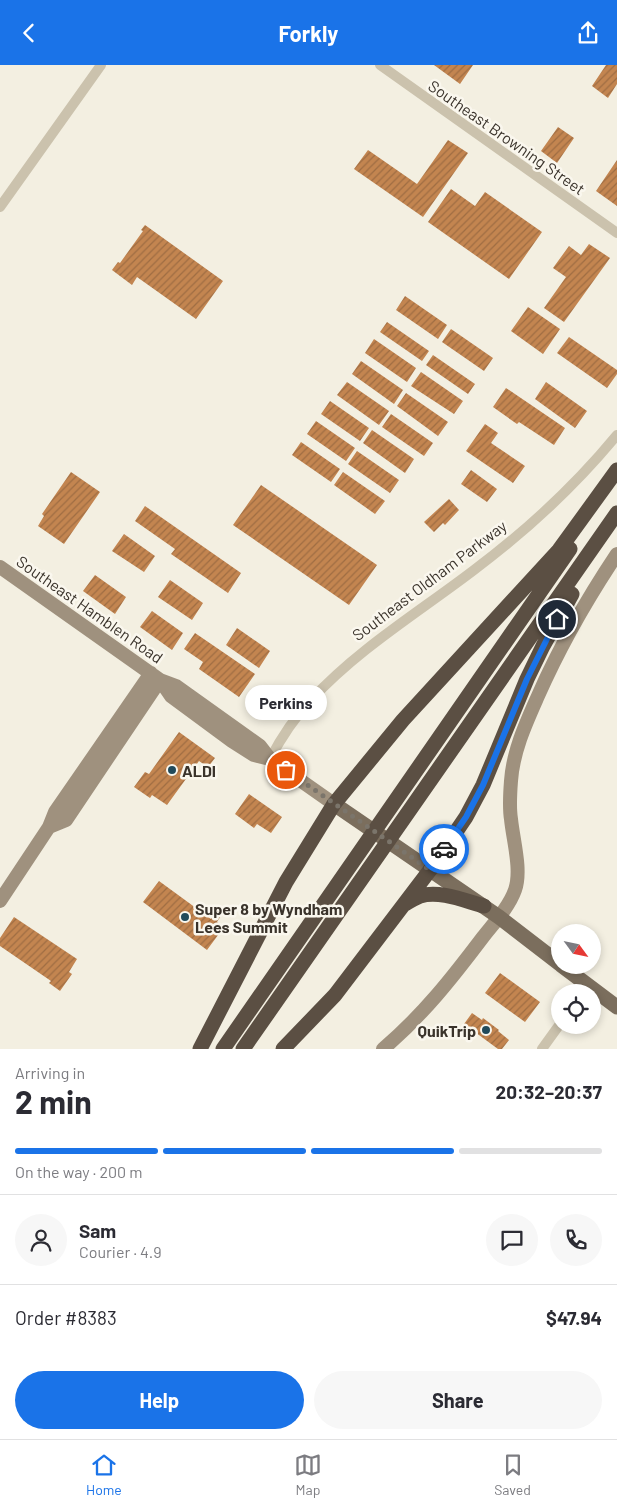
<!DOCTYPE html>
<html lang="en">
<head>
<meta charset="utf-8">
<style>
  :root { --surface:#fff; --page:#f7f7f7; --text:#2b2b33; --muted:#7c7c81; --line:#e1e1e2; --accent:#1a73e8 }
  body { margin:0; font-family:Barlow,sans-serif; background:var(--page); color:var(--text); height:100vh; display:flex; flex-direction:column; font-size:19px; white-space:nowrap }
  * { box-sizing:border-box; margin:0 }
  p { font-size:16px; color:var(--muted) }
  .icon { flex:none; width:28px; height:28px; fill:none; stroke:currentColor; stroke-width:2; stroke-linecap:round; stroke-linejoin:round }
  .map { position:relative; height:984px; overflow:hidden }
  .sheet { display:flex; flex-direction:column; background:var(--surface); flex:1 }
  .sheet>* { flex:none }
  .needle { width:32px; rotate:123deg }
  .tools { position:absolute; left:551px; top:859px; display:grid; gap:10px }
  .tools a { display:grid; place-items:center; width:50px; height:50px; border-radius:50%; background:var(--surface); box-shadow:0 2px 8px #0003; font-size:25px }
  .pin { position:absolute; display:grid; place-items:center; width:42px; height:42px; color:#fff; margin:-21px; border:2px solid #fff; border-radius:50%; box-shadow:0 1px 5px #0007 }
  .courier { position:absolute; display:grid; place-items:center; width:50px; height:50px; margin:-25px; border:4px solid #1a73e8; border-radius:50%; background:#fff; color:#222; box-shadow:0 1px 6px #0007 }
  .bubble { position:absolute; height:35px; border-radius:18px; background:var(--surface); box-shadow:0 2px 8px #0003; font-size:16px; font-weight:700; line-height:35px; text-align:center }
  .summary em { font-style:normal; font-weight:700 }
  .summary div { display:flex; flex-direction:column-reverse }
  .summary { display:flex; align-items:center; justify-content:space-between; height:85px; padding:0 15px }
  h1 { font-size:32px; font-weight:700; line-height:38px }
  .bar { display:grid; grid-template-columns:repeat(4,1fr); gap:8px 5px; align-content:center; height:60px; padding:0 15px }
  .bar i { height:6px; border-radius:4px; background:var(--line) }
  .bar .on { background:var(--accent) }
  .bar p { grid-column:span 4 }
  .line { display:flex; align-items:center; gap:12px; padding:0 15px; border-top:1px solid var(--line) }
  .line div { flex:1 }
  .round { display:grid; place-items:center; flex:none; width:52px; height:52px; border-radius:26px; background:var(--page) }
  .action { display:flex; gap:10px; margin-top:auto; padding:10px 15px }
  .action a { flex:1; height:58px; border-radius:30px; background:var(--accent); color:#fff; font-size:20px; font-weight:700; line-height:58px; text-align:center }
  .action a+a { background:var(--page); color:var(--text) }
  header { display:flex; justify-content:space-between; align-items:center; height:65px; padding:0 15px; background:var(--accent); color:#fff; font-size:22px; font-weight:700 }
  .dock { display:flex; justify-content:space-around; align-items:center; height:70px; border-top:1px solid var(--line); background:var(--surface); font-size:14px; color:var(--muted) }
  .dock a { display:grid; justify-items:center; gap:2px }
  .dock .on { color:var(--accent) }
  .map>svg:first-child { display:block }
  .building { fill:url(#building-hatch) }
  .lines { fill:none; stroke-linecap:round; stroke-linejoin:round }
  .street { stroke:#cbc2ad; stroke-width:10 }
  .secondary { stroke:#9f917e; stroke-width:14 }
  .primary { stroke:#7b6e5d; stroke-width:15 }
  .highway { stroke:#5b4f43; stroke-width:15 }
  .done { stroke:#7b756b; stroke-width:5; stroke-dasharray:0 9 }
  .route { stroke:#1a73e8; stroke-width:6 }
  .poi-dot { fill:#214a5b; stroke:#faf7ee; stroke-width:2 }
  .labels { text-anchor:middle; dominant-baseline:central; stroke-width:5; stroke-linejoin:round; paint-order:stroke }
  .street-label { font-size:16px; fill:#3a332b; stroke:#faf7ee }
  .poi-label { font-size:16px; font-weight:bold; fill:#3a332b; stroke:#faf7ee; text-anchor:start }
</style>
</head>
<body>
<header><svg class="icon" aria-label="back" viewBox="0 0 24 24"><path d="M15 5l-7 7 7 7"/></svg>Forkly<svg class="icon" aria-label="share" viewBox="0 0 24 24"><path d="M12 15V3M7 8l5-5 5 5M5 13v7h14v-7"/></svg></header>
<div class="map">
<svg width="617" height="984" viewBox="0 0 617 984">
  <defs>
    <pattern id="building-hatch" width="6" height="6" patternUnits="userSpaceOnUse" patternTransform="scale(1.25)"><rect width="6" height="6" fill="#c38550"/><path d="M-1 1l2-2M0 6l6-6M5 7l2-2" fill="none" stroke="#9f6d43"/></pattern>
  </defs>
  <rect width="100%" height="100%" fill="#f3efe1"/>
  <path class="building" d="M 434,0 L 473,0 L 460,19 Z
    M 606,0 L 617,0 L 617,19 L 608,33 L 592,21 Z
    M 558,62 L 574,73 L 557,98 L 541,86 Z
    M 448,75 L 468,88 L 423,152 L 354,104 L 368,85 L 417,119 Z
    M 617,95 L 617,141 L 596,126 Z
    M 451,124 L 475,141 L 485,127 L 542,167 L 509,214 L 428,157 Z
    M 145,160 L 223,216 L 196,254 L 137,212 L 132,220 L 112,205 L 118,197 L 120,198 L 143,166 L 141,165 Z
    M 589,179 L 610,193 L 564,257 L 544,243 L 566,212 L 553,203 L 569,181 L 581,190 Z
    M 405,231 L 447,260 L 438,274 L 396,245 Z
    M 528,242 L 560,264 L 543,289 L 511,266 Z
    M 387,257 L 429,286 L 422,296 L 380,267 Z
    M 451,264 L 493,293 L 484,306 L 442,277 Z
    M 569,272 L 617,305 L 617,309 L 607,323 L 557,288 Z
    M 374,274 L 416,303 L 407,317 L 365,288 Z
    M 433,290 L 475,319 L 468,329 L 426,300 Z
    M 361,296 L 403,325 L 394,339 L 352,309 Z
    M 421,307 L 463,336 L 454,349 L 411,321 Z
    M 347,317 L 389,346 L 379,360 L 337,330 Z
    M 546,317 L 587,346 L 575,363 L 535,334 Z
    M 506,323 L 565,363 L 554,380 L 519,357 L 517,359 L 493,342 Z
    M 406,328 L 448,357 L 438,371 L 397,341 Z
    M 330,336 L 369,363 L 360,376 L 321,349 Z
    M 391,349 L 433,378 L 424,391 L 382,362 Z
    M 316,356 L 355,383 L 346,396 L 307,369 Z
    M 485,359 L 498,368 L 491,378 L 525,401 L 513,418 L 466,386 Z
    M 372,365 L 414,394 L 405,408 L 363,378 Z
    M 301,377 L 340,404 L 331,417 L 292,390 Z
    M 357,386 L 399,415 L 390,428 L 348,399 Z
    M 471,405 L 497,424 L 487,437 L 461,419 Z
    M 71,407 L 100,427 L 64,479 L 38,461 L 44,451 L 42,449 Z
    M 343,407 L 385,436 L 375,449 L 334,420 Z
    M 261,420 L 377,500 L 349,540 L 233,460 Z
    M 449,434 L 459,445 L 445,460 L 443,458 L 434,467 L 424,457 Z
    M 145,441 L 241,508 L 228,528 L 171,489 L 175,484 L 135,456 Z
    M 124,469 L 155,491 L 144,507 L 112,486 Z
    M 95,510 L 126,532 L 115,549 L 83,526 Z
    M 170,515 L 203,538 L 192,555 L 158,532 Z
    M 152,546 L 183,568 L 172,585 L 140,562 Z
    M 237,563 L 270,586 L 259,603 L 226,580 Z
    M 195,568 L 255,609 L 239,632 L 199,604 L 203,597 L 184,584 Z
    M 179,667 L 215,693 L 208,702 L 199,696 L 167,740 L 152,730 L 150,733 L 134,722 L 145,707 L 149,709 Z
    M 249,729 L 282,752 L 271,768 L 257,759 L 254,763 L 235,749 Z
    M 159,816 L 211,854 L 217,845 L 222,849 L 217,857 L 224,862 L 207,885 L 143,837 Z
    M 14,852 L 77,894 L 69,907 L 72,909 L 60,926 L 49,918 L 51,916 L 0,881 L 0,873 Z
    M 500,908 L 540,937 L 525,957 L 485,928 Z
    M 472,948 L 482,955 L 483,953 L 499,965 L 498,966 L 509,975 L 502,984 L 498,984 L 464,959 Z"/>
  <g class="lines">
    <path class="street" d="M 380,0 L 617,168
      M 0,142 L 101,0
      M 270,694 C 281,673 295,652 311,635 C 358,584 419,547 474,505 C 526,466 575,421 617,370
      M 542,984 L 560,959"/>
    <path class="secondary" d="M 0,502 L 160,615 L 66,755 L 49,762
      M 270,694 L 254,690 L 232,676 L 171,631 L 160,615 L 176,621 L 260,681 L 270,694 L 334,739
      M 0,836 L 49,762 L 55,747 L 151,608
      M 383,984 C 423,950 452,913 483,872 C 494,858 509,842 515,825 C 522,805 513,775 511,754 C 509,742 510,729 511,716 C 513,686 526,658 538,631 C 560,581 587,534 617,489"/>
    <path class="primary" d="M 334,739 L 499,852 L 560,899
      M 561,900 L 617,942"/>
    <path class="highway" d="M 405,839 C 410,836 415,833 420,831 C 440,825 465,836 484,841
      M 200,984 L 286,817 L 334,739 L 403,655 L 559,485 L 617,405
      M 223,984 L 570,484
      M 243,984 L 617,448
      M 283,984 L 335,930 L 430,805 L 466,752 L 483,720 L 527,614 L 543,581 L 572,529"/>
  </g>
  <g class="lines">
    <path class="done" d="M 286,705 L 430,805 L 444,784"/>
    <path class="route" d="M 444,784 L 466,752 L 483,720 L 527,614 L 557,554"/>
  </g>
  <g class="poi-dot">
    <circle cx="172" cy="705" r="5"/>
    <circle cx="185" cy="852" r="5"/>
    <circle cx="486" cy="965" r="5"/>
  </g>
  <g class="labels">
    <g class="street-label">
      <text transform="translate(507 72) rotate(35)">Southeast Browning Street</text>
      <text transform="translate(429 515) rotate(-37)">Southeast Oldham Parkway</text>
      <text transform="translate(90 544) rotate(35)">Southeast Hamblen Road</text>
    </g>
    <g class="poi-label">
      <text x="182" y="705">ALDI</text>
      <text x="195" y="843">Super 8 by Wyndham<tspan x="195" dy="18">Lees Summit</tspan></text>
      <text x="476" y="965" text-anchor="end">QuikTrip</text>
    </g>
  </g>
</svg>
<div class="tools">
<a><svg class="needle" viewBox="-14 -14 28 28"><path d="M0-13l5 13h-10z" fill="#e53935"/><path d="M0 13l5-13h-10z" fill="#7c7c81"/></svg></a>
<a><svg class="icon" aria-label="locate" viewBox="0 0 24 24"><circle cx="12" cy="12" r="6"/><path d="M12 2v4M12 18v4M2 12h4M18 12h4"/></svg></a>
</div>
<div class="pin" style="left:286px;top:705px;background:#ea580c"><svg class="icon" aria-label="bag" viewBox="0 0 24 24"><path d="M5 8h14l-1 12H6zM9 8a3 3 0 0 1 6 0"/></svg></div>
<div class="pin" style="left:557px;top:554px;background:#1f2937"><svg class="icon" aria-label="home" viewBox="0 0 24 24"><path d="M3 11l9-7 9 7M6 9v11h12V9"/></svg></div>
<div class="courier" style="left:444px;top:784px"><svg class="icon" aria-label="car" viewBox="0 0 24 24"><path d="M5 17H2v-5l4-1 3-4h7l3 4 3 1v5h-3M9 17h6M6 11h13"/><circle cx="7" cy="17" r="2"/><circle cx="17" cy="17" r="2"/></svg></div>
<div class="bubble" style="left:245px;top:620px;width:82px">Perkins</div>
</div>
<section class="sheet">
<div class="summary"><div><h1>2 min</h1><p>Arriving in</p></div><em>20:32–20:37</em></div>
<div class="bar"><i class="on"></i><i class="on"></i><i class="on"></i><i></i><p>On the way · 200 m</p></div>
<div class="line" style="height:90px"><a class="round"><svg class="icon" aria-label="person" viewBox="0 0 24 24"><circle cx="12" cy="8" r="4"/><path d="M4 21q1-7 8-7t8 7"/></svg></a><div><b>Sam</b><p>Courier · 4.9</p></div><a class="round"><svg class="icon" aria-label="chat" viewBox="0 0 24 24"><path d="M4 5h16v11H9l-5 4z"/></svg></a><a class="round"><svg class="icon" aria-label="phone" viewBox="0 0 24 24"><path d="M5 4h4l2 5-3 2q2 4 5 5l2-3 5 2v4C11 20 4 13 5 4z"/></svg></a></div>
<div class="line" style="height:65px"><div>Order #8383</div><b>$47.94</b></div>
<div class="action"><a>Help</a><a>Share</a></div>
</section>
<nav class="dock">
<a class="on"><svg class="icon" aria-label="home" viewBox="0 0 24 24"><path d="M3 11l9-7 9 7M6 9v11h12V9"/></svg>Home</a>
<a><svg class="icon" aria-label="map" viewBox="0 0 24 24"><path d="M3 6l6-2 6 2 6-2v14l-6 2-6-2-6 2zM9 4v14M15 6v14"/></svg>Map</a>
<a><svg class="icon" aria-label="saved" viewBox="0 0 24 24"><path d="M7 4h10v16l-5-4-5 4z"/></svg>Saved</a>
</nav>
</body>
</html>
